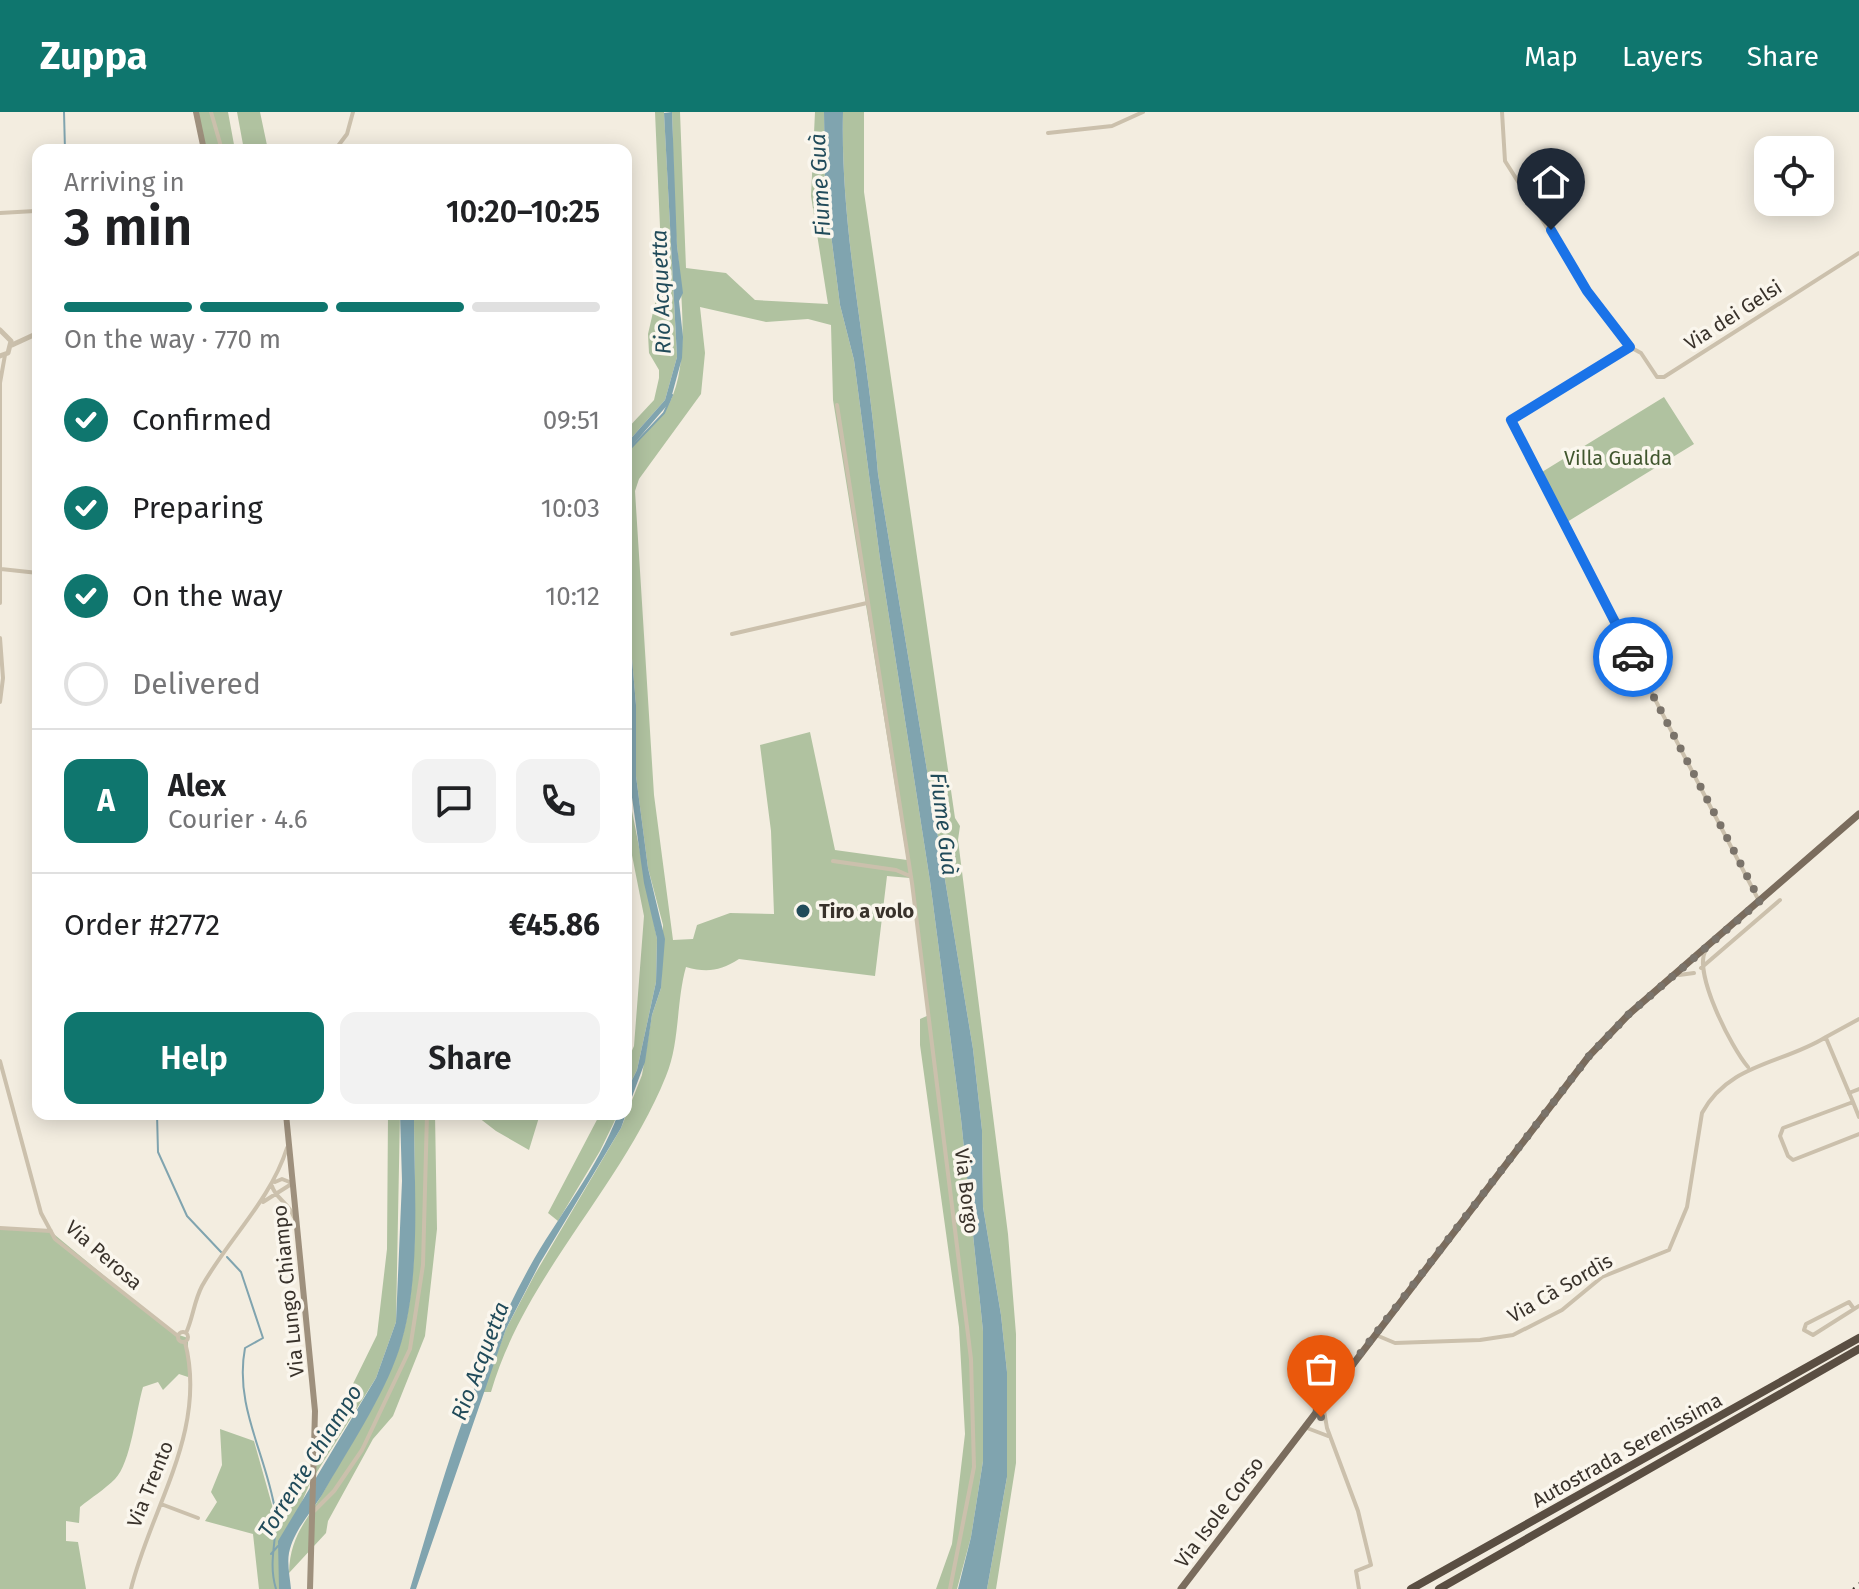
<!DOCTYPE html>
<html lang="en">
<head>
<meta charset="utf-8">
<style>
  :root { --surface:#fff; --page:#f2f2f2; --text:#202124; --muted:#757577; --line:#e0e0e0; --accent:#0f766e }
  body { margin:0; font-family:"Fira Sans",sans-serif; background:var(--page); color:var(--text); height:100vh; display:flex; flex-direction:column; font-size:30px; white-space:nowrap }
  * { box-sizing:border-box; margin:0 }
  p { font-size:26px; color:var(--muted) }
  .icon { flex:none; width:44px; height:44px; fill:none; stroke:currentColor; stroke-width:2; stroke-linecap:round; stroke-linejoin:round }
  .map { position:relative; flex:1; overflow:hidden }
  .panel { position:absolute; left:32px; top:32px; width:600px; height:976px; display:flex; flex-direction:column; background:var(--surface); border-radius:16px; box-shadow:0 4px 20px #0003 }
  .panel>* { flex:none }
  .buttons { position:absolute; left:1754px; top:24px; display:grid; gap:16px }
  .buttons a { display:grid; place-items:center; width:80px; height:80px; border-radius:16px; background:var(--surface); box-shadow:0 4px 20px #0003; font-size:40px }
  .pin { position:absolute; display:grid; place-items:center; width:68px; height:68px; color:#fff; margin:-82px -34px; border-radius:50% 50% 50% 0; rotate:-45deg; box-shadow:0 0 8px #0007 }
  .pin .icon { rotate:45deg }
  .courier { position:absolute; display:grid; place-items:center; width:80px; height:80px; margin:-40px; border:6px solid #1a73e8; border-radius:50%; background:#fff; color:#222; box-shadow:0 2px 10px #0007 }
  .overview em { font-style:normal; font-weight:600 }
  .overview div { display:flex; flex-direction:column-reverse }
  .overview { display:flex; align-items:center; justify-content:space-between; height:136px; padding:0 32px }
  h1 { font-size:52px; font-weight:600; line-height:60px }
  .bar { display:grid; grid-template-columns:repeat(4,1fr); gap:12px 8px; align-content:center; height:96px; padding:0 32px }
  .bar i { height:10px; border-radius:6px; background:var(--line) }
  .bar .active { background:var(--accent) }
  .bar p { grid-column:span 4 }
  .line { display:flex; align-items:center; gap:20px; padding:0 32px; border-top:2px solid var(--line) }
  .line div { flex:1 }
  .round { display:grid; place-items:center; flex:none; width:84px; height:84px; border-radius:16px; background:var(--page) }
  ol { padding:0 32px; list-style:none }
  li { display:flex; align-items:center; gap:24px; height:88px }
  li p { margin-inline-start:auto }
  li .icon { padding:8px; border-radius:50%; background:var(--accent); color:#fff; stroke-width:4 }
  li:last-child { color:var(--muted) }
  li i { width:44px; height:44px; border:4px solid var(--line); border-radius:50% }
  .primary-button { display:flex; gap:16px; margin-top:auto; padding:16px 32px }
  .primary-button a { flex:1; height:92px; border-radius:16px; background:var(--accent); color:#fff; font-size:32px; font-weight:600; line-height:92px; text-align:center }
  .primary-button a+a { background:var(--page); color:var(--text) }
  header { display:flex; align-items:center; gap:48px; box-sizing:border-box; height:112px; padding:0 40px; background:var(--accent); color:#fff }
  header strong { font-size:38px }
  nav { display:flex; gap:44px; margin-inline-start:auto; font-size:28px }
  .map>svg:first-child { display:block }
  .green { fill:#b0c2a0; fill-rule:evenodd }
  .water { fill:#80a4af }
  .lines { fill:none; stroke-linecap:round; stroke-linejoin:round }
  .stream { stroke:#80a4af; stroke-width:2 }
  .minor { stroke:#cbc0ac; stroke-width:4 }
  .tertiary { stroke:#cbc0ac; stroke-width:5 }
  .secondary { stroke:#9e907d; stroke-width:6 }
  .primary { stroke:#7a6c5d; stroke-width:7 }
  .motorway { stroke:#5a4e42; stroke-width:8 }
  .rail { stroke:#39322b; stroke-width:2; stroke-dasharray:2 6; stroke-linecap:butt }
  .done { stroke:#7a736a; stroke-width:8; stroke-dasharray:0 14.4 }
  .route { stroke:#1a73e8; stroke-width:10 }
  .poi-dot { fill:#214b5a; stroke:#faf6ed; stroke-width:3 }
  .labels { text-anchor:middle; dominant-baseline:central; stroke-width:7; stroke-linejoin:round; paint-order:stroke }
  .street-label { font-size:20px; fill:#39322b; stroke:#faf6ed }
  .park-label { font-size:20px; fill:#41572f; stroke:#faf6ed }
  .poi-label { font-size:20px; font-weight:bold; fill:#39322b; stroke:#faf6ed; text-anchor:start }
  .water-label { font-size:22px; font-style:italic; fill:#214b5a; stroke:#faf6ed }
</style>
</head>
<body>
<header>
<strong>Zuppa</strong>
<nav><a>Map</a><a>Layers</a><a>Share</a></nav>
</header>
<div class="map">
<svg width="1859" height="1477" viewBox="0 0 1859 1477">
  <rect width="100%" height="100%" fill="#f3ede0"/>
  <path class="green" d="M 196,0 L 228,0 L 235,38 L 205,38 Z
    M 237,0 L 260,0 L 268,38 L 244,38 Z
    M 655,0 L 664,0 L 677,245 L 665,288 L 626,332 L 626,318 L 654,288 L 659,266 L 659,258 L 649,241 L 648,222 L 662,161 Z
    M 672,0 L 680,0 L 686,156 L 726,161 L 755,188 L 828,192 L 811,84 L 815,0 L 824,0 L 825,75 L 840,193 L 854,248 L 880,447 L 930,769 L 961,1007 L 983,1219 L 983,1349 L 971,1425 L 957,1477 L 936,1477 L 952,1432 L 965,1322 L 959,1215 L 920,933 L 920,907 L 929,903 L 910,766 L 887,764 L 875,864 L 739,847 C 720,859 707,861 686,855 C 676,890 680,931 666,964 C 621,1076 525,1163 491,1280 L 483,1280 L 506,1217 L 535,1162 L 621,1016 L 642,963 L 652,903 L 661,876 L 663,813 L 648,756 L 636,664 L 636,593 L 626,476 L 626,341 C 640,323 660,310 670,290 C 690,250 681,177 677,134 C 672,90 674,44 672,0 ZM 700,195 L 766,210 L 808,207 L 831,213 L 833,288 L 907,748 L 835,738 L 810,620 L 760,633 L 771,719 L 774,802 L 730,801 L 697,813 L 693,827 L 673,828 L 654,683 L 635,379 L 639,367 L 701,282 L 705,241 Z
    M 843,0 L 864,0 L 864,80 L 955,706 L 960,714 L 958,728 L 1008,1122 L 1016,1222 L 1016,1351 L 996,1477 L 987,1477 L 1007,1365 L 1007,1260 L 1001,1203 L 983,1095 L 982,1018 L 973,937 L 878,362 C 869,241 840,122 843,0 Z
    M 1664,285 L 1694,332 L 1567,410 L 1542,360 Z
    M 626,560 L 632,699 L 657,827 L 656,870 L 637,958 L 626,980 L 626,952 L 634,934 L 644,804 L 626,713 Z
    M 388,1002 L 400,1002 L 396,1210 L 376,1266 L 310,1371 L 279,1443 L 279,1477 L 259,1477 L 253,1422 L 205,1409 L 217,1390 L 211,1380 L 222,1353 L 220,1317 L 254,1329 L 274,1400 L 281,1404 L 320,1339 L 377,1223 L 387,1137 Z
    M 414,1002 L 435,1002 L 437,1117 L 425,1224 L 393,1304 L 373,1327 L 328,1409 L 326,1421 L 289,1461 C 290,1423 307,1409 324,1379 C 349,1334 381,1288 398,1239 C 421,1174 414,1071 414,1002 Z
    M 474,1002 L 540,1002 L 529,1038 L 496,1019 Z
    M 600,1002 L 618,1002 L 600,1039 L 558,1109 L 548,1101 Z
    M 0,1117 L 49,1118 L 173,1221 L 188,1226 L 188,1265 L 179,1262 L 163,1278 L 158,1270 L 143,1275 C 136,1298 131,1351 115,1367 C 105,1377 91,1386 80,1395 L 79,1411 L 66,1409 L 66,1429 L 78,1430 L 86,1477 L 0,1477 Z"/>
  <path class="water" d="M 672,0 L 677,134 L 683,181 L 679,189 L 683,225 L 682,246 L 670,290 L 626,341 L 626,332 L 665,288 L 677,245 L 664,1 Z
    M 824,0 L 843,0 C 840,122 869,241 878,362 L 973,937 L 982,1018 L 983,1095 L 1001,1203 L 1007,1260 L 1007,1365 L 987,1477 L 958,1477 L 971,1425 L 983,1349 L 983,1219 L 961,1007 L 930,769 L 880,447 L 854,248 L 840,193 L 825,75 Z
    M 626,476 L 636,593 L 636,664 L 648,756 L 665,827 L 661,876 L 652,903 L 645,950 L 626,1001 L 626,980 L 637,958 L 656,870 L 657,827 L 644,771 L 628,657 L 630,598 L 626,560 Z
    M 400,1002 L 414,1002 C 414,1075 422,1168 399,1238 C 383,1286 347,1339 322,1383 C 310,1402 294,1418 289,1441 C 287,1452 290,1466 291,1477 L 279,1477 L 278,1429 L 376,1266 L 396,1210 L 402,1069 Z
    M 618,1002 L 626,1002 L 621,1016 L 540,1151 L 506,1217 L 416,1477 L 410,1477 C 442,1369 475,1254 529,1156 C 557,1105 598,1057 618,1002 Z"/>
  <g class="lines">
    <path class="stream" d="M 64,0 L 65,38
      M 626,341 L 664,301 L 672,283
      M 157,1002 L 158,1040 L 187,1104 L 221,1140
      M 227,1145 L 241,1160 L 263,1226 L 245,1236 C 234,1294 266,1342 275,1398 C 279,1424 267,1447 276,1477
      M 271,1442 L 278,1434"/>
    <path class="minor" d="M 211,0 L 222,38
      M 1502,0 L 1505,49 L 1587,179 L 1630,235
      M 1048,21 L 1112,14 L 1143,0
      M 335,38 L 347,22 L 353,0
      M 0,101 L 35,99
      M 1630,235 L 1511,308 L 1758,787
      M 1630,235 L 1641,241 L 1657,265 L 1664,265 L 1859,141
      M 837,293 L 912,771 L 971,1247 L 974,1355 L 950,1477
      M 1,457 L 38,461
      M 0,491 L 0,271 L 5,243
      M 732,522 L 867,491
      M 0,526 L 3,566 L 0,590
      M 833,749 L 896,758 L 910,764
      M 1706,838 C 1692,859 1732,937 1748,955
      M 1701,856 L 1780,788
      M 1679,863 L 1694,861
      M 1826,926 L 1853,990 L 1783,1016 L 1780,1024 L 1788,1044 L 1793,1048 L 1859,1022
      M 0,949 L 41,1101 L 55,1127 L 178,1224
      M 1849,981 L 1859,977
      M 1853,990 L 1859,1005
      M 275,1070 L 282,1067 L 292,1071
      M 272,1074 C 275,1086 289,1091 294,1105
      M 263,1090 L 293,1071
      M 0,1116 L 51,1119
      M 1854,1197 L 1849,1190 L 1806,1212 L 1804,1218 L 1813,1223 L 1859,1194
      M178 1225a5 5 0 1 1 10 0a5 5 0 1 1-10 0Z
      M 186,1221 C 193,1206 194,1189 202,1174 C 229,1126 270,1089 287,1036
      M 1376,1223 L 1395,1231 L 1480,1228 L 1513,1223 L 1562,1198 L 1602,1165 L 1669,1138 L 1687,1095 L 1702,1001 C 1729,951 1783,952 1826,925 C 1837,919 1848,913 1859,907
      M 1323,1293 L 1327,1316 L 1358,1399 L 1371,1453 L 1356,1459 L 1359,1477
      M 1307,1316 L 1328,1324
      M 161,1392 L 198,1406
      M 312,1401 L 334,1379 L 362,1338 L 410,1237 L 423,1153 L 427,1002
      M 131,1477 C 151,1395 208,1319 185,1230"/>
    <path class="tertiary" d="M 0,218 L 11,229 L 8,241 L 0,244
      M 12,233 L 38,221"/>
    <path class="secondary" d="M 196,0 L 204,38
      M 286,1002 L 315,1299 L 310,1477"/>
    <path class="primary" d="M 1181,1477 L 1589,944 L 1629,902 L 1859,702"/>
    <path class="motorway" d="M 1411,1477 L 1859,1226
      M 1439,1477 L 1859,1237"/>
    <path class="rail" d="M 1853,1477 L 1859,1471"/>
  </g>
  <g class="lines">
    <path class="done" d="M 1321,1305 L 1313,1303 L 1589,944 L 1629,902 L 1760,789 L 1633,545"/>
    <path class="route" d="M 1551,118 L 1587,179 L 1630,235 L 1511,308 L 1633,545"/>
  </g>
  <circle class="poi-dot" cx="803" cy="799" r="8"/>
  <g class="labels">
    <g class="street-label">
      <text transform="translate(1733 203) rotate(-33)">Via dei Gelsi</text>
      <text transform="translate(967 1079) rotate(83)">Via Borgo</text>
      <text transform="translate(104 1143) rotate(41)">Via Perosa</text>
      <text transform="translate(1560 1176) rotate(-30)">Via Cà Sordìs</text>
      <text transform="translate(288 1179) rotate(-96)">Via Lungo Chiampo</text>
      <text transform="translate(1627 1338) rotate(-29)">Autostrada Serenissima</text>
      <text transform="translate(150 1372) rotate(-68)">Via Trento</text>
      <text transform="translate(1219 1400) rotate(-53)">Via Isole Corso</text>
    </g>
    <g class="park-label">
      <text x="1618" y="346">Villa Gualda</text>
    </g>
    <g class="poi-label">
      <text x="819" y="799">Tiro a volo</text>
    </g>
    <g class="water-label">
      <text transform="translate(820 73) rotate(-93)">Fiume Guà</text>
      <text transform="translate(661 180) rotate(-92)">Rio Acquetta</text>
      <text transform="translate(944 712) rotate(83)">Fiume Guà</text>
      <text transform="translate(480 1249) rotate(-69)">Rio Acquetta</text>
      <text transform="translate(310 1349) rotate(-58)">Torrente Chiampo</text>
    </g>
  </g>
</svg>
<div class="buttons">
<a><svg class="icon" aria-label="locate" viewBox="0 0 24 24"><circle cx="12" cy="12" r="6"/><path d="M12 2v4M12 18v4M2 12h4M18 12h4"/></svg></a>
</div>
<div class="pin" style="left:1321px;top:1305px;background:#ea580c"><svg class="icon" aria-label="bag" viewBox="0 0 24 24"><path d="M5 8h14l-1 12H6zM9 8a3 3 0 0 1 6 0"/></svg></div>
<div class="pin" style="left:1551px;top:118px;background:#1f2937"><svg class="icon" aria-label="home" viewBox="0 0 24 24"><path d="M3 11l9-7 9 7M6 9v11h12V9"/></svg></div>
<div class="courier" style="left:1633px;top:545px"><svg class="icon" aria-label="car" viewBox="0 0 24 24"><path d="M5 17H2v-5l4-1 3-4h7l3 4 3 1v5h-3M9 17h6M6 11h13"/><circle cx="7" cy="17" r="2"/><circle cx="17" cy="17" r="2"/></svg></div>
<section class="panel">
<div class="overview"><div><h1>3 min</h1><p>Arriving in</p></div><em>10:20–10:25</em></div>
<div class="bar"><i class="active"></i><i class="active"></i><i class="active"></i><i></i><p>On the way · 770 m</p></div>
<ol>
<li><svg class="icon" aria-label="check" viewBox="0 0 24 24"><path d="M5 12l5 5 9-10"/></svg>Confirmed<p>09:51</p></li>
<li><svg class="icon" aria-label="check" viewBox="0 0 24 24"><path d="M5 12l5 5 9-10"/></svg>Preparing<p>10:03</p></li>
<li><svg class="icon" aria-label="check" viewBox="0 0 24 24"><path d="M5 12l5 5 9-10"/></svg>On the way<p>10:12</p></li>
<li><i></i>Delivered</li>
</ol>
<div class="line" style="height:144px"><b class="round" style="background:var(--accent);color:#fff">A</b><div><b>Alex</b><p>Courier · 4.6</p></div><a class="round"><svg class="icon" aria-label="chat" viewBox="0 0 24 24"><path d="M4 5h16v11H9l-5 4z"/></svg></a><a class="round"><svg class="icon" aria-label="phone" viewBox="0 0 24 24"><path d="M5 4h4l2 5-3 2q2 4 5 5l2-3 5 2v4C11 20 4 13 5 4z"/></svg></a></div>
<div class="line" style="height:104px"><div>Order #2772</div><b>€45.86</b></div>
<div class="primary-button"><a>Help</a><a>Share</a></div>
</section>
</div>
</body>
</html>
